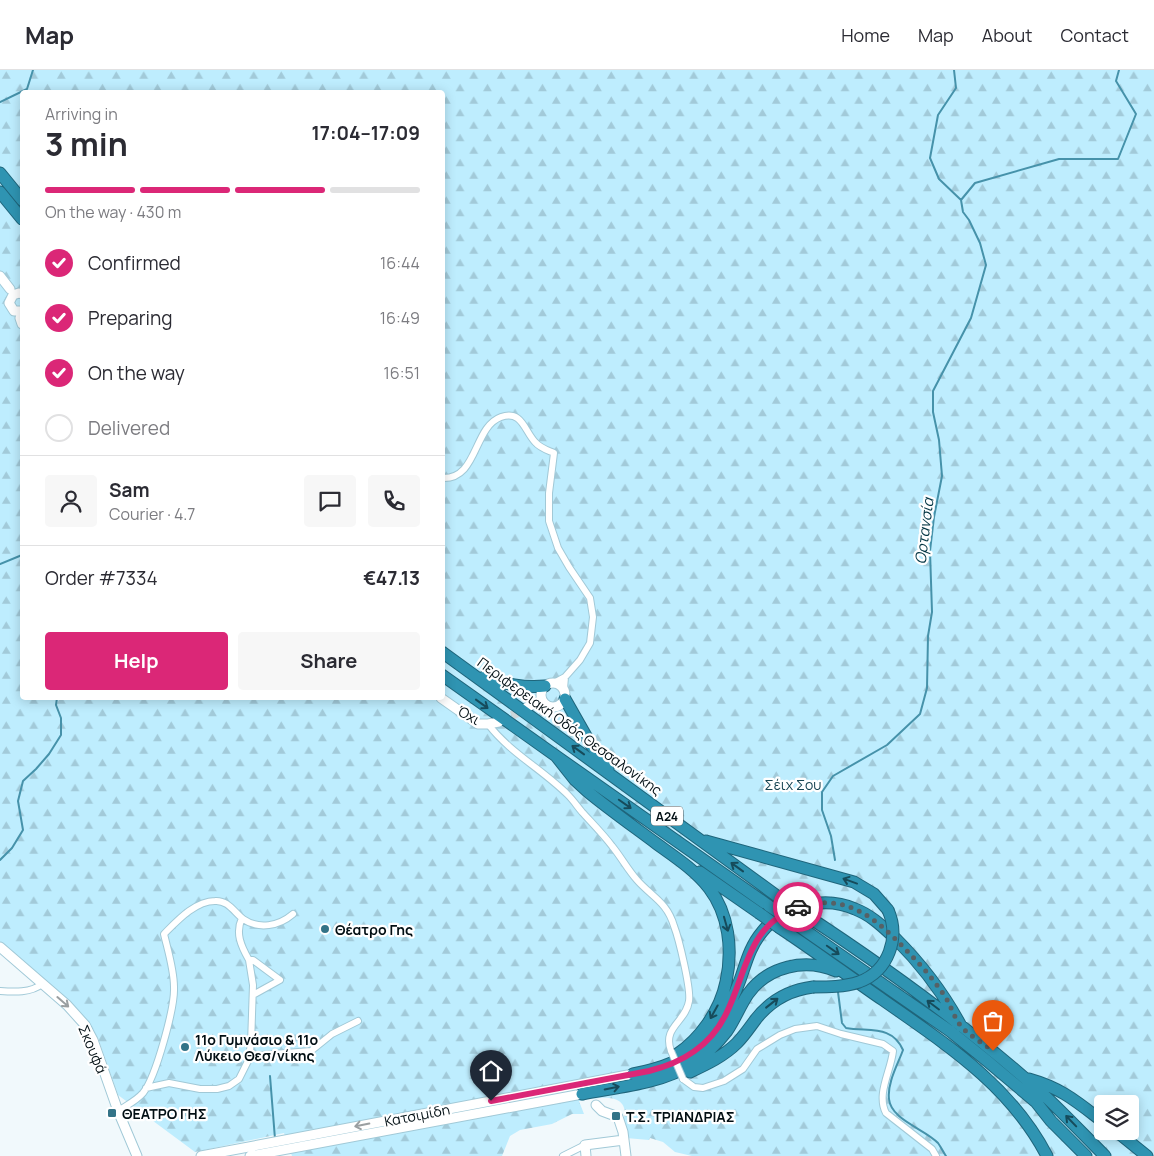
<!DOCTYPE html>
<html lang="en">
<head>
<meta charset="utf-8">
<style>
  :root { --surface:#fff; --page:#f7f7f7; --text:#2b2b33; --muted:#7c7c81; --line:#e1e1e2; --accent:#db2777 }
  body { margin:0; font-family:Manrope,sans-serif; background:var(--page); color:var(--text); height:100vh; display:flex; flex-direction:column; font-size:19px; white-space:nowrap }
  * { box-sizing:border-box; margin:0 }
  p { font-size:16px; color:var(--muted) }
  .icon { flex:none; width:28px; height:28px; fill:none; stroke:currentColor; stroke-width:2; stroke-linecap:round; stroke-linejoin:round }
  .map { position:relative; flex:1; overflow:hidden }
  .drawer { position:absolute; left:20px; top:20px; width:425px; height:610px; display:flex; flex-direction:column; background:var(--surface); border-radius:5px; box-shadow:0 2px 12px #0003 }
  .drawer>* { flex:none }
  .tools { position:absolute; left:1094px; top:1025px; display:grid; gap:10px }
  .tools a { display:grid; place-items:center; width:45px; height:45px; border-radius:5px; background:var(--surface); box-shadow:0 2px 12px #0003; font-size:25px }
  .pin { position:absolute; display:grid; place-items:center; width:42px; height:42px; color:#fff; margin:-51px -21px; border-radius:50% 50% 50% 0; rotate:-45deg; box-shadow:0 0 5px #0007 }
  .pin .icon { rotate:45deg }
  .courier { position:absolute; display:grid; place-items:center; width:50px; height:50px; margin:-25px; border:4px solid #db2777; border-radius:50%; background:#fff; color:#222; box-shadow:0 1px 6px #0007 }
  .headline em { font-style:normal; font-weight:700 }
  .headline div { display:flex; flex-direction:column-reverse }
  .headline { display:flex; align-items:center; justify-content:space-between; height:85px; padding:0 25px }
  h1 { font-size:32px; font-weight:700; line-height:38px }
  .bar { display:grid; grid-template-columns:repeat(4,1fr); gap:8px 5px; align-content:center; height:60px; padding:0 25px }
  .bar i { height:6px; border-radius:4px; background:var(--line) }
  .bar .active { background:var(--accent) }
  .bar p { grid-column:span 4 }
  .line { display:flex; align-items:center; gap:12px; padding:0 25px; border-top:1px solid var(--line) }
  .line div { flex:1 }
  .round { display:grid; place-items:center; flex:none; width:52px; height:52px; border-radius:5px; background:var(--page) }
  ol { padding:0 25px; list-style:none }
  li { display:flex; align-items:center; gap:15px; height:55px }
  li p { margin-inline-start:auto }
  li .icon { padding:5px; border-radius:50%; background:var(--accent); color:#fff; stroke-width:4 }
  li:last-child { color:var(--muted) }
  li i { width:28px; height:28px; border:2px solid var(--line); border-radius:50% }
  .primary-button { display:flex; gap:10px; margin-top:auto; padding:10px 25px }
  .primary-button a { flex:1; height:58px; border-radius:5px; background:var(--accent); color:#fff; font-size:20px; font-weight:700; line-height:58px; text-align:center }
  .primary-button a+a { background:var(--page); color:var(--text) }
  header { display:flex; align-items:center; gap:30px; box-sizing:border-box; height:70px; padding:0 25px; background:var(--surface); border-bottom:1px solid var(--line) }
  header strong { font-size:24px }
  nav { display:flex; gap:28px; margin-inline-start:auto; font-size:18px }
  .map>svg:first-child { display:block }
  .forest { fill:url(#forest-firs); fill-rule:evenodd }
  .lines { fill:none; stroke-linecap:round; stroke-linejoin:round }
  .stream { stroke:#4692aa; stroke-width:2 }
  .secondary-tunnel { stroke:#cdd6d9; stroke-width:9; stroke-dasharray:9 4.5; stroke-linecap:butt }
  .street-casing { stroke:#a1c9d7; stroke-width:8 }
  .secondary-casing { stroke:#a1c9d7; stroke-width:11 }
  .highway-casing { stroke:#1f657b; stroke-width:13 }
  .street { stroke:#fff; stroke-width:6 }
  .secondary { stroke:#fff; stroke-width:9 }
  .highway { stroke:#2f94b2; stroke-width:11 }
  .street-bridge-casing { stroke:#a1c9d7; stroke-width:8; stroke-linecap:butt }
  .highway-bridge-casing { stroke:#1f657b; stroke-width:13; stroke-linecap:butt }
  .street-bridge { stroke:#fff; stroke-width:6 }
  .highway-bridge { stroke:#2f94b2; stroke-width:11 }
  .oneway { stroke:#164b5b }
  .oneway2 { stroke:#9a9fa1 }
  .done { stroke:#566165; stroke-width:5; stroke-dasharray:0 9 }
  .route { stroke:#db2777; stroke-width:6 }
  .poi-dot { fill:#337387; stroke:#fff; stroke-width:2 }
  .labels { text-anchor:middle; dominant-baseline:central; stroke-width:4.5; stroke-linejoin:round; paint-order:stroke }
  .shield { fill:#fff; stroke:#4e575a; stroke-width:1 }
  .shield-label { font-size:12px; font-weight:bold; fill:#020f14 }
  .street-label { font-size:14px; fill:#020f14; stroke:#fff }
  .park-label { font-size:14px; fill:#164452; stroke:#fff }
  .poi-label { font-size:14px; font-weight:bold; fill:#020f14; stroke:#fff; text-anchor:start }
  .water-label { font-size:15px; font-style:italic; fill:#043644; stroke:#fff }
</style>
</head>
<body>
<header>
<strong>Map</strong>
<nav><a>Home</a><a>Map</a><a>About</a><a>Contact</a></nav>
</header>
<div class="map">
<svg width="1154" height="1086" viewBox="0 0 1154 1086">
  <defs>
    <pattern id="forest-firs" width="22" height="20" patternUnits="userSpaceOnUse" patternTransform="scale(1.25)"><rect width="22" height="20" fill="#beedfe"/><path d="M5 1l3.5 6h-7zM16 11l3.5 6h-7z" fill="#a2cad9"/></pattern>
  </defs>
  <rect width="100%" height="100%" fill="#f1f9fc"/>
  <path class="forest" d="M 0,0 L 1154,0 L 1154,1086 L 692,1086 L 675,1082 L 663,1072 L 650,1068 L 649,1070 L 626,1068 C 625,1063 623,1057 623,1052 C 623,1048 624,1048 625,1044 C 625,1020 593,1029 579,1031 L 584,1044 L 572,1044 L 552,1054 L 520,1060 L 510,1066 L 502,1086 L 292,1086 L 284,1063 L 195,1082 L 118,1025 L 98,968 L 84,948 L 0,874 ZM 22,22 L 442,22 L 442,628 L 22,628 ZM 1102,1034 L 1130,1034 L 1130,1061 L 1102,1061 Z"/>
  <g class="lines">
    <path class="stream" d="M 954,0 L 956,18 L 938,45 L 930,88 L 939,109 L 961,130
      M 0,32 L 27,19 L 33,0
      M 0,494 L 22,485
      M 0,790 L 12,778 L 23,760 L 18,731 L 23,711 L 36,699 L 49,684 L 61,665 L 61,648 L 56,635 L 57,628
      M 835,790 L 831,766 L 822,740 L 822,722 L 833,706 L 887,675 L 920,644 L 927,618 L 928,566 L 932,542 L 930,481 L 934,447 L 942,406 L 939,370 L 933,342 L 933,321 L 971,248 L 986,195 L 980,173 L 969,150 L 963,142 L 961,130 L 975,113 L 1059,89 L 1118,89 L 1136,44 L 1116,11 L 1119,0
      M 838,922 L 842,953 L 846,958 C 870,962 892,955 903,980 C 898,994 887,1013 889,1029 C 891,1050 925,1059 938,1073 C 941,1077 943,1082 946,1086
      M 270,1006 L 275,1069"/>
    <path class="secondary-tunnel" d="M 500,652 L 526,638"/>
    <defs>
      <path id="street" d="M 442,408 C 478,410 473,357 501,347 C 522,340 524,360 535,372 C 540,378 547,380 554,383 L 549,423 L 549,451 L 558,478 L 569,497 L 590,528 L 593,547 L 590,573 L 580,590 L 565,607
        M 554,613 L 565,607 L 564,619
        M 488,654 C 510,683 542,699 568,725 C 573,730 577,736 582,742 C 592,753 603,764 612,776 C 621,787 628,800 637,810 C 652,827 667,832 674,856 C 679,869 691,919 689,931 C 686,952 662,957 671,981
        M 242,848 C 235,863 241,876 249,890 L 253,890 L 280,910 L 253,925
        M 0,921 C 14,922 31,923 42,914
        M 249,986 L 311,981 L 332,964 L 358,951
        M 683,1009 L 694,1017 L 703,1018 L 724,1011 L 743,999 L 757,979 L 780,965 L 795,959 L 817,956 L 841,964 L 883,974 L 893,981 C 891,1001 876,1024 886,1043 L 932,1079 L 936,1086
        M 146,1018 L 169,1013 L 200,1019 L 217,1019 L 229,1016 L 239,1009 L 248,991 L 251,974 L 253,915 L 249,890
        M 118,1041 C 127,1035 136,1031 143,1023 C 156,1007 175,937 174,917 C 174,900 168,881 164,864 C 177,851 195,831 215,831 C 228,830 234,842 243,849 C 259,860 279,856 293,844
        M 563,1086 L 585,1075"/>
      <path id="secondary" d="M 0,206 L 10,219
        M 22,224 L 19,223 L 13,225 L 9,233 L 14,241 L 22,241
        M 20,248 L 22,254
        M541 625a12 12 0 1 1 24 0a12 12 0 1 1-24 0Z
        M 441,628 L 478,654 L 488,654 L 499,652
        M 526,638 L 535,633
        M 0,877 L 67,935 L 85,955 L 93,970 L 118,1041 L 137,1086
        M 596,1035 L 602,1041 L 618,1047 L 623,1062 L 626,1086
        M 201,1086 L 633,1004
        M 250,1086 L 582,1024
        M 586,1086 L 585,1075 L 624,1070"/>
      <path id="highway" d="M 0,103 L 22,130
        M 0,122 L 22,149
        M 442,582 L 777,826
        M 442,605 L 556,686 L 769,836
        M 484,607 C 505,614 523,618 545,616
        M 565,629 L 590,673 L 608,699
        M 556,686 L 575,710 L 587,721 C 610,740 633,756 657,774 C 675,787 695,800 709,818 C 729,844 733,880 726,912 C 720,941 700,969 676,985
        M 706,771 L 854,812 L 874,824 L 888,840
        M 700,802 L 759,843
        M 801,842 C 887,898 970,958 1046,1027 C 1066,1046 1085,1066 1105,1086
        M 793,852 L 950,961 L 986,990 L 1036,1032 L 1051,1051 L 1086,1086
        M 780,858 C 815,881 848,906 883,930 C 947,975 1010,1015 1047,1086
        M 690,1002 C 707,994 724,986 737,973 C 744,966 750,957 756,949 C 771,930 789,920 813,917
        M 633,1004 C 696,992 718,969 740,910 C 746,893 750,876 762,862 C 773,848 790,838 807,835 C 824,831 839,832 855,839 C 871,845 883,857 895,868 C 922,895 943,922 961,956
        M 1029,1009 C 1061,1018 1076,1031 1102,1051
        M 582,1024 C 618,1017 660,1014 692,994 C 706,985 717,974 727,961 C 735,949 740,936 748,924 C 768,896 805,888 836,901
        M 1116,1061 L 1147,1086"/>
    </defs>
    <use href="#street" class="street-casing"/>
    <use href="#secondary" class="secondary-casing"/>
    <use href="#highway" class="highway-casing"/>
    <use href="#street" class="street"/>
    <use href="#secondary" class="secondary"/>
    <use href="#highway" class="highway"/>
    <defs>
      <path id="street-bridge" d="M 671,981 L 683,1009"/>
      <path id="highway-bridge" d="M 777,826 L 801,842
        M 769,836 L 793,852
        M 759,843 L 780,858
        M 813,917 C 828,917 844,917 859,912 C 889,901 900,867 888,840"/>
    </defs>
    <use href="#street-bridge" class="street-bridge-casing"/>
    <use href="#highway-bridge" class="highway-bridge-casing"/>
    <use href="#street-bridge" class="street-bridge"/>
    <use href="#highway-bridge" class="highway-bridge"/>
  </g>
  <defs><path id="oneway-shaft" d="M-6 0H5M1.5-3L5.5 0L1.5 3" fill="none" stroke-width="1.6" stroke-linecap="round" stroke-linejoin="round" transform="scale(1.25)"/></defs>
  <g class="oneway">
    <use href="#oneway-shaft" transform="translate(482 634) rotate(36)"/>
    <use href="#oneway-shaft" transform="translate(578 680) rotate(-144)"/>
    <use href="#oneway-shaft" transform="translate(625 734) rotate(35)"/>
    <use href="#oneway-shaft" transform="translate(737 797) rotate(-144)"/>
    <use href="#oneway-shaft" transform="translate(850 811) rotate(-160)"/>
    <use href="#oneway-shaft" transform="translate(726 854) rotate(74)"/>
    <use href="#oneway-shaft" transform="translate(833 880) rotate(35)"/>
    <use href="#oneway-shaft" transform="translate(772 933) rotate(-38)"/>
    <use href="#oneway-shaft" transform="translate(933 935) rotate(-143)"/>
    <use href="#oneway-shaft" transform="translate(714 942) rotate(119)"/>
    <use href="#oneway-shaft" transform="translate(612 1018) rotate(-11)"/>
    <use href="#oneway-shaft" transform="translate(1071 1051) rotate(-134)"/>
  </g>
  <g class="oneway2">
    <use href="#oneway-shaft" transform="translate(63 932) rotate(41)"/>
    <use href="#oneway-shaft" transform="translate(362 1055) rotate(169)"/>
  </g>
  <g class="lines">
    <path class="done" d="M 798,837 C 846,822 876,848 907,881 C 921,895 935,911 946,928 C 951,936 954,947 960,955 C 967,964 984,974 993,981"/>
    <path class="route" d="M 491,1031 L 649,1001 C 682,993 711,975 726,944 C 747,902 747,856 798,837"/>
  </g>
  <g class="poi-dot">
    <circle cx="325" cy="859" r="5"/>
    <circle cx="185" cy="977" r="5"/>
    <rect x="107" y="1038" width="10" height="10" rx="2.5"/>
    <rect x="611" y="1041" width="10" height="10" rx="2.5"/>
  </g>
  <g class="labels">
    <rect class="shield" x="651" y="736.5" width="32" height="19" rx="4"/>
    <g class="shield-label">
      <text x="667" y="746">Α24</text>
    </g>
    <g class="street-label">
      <text transform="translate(469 645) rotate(29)">Όχι</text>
      <text transform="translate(570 656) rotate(36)">Περιφερειακή Οδός Θεσσαλονίκης</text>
      <text transform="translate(93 979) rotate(67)">Σκουφά</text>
      <text transform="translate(417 1045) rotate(-11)">Κατσιμίδη</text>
    </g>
    <g class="park-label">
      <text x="793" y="714">Σέιχ Σου</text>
    </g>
    <g class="poi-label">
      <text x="335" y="859">Θέατρο Γης</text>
      <text x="195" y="969">11ο Γυμνάσιο &amp; 11ο<tspan x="195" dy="16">Λύκειο Θεσ/νίκης</tspan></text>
      <text x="122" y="1043">ΘΕΑΤΡΟ ΓΗΣ</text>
      <text x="626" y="1046">Τ.Σ. ΤΡΙΑΝΔΡΙΑΣ</text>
    </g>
    <g class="water-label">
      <text transform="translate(924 461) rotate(-83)">Ορτανσία</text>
    </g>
  </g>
</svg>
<div class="tools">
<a><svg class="icon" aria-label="layers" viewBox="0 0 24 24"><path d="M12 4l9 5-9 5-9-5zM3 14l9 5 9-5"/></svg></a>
</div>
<div class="pin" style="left:993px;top:981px;background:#ea580c"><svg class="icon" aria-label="bag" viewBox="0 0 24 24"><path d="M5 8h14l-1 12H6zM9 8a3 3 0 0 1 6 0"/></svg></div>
<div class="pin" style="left:491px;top:1031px;background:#1f2937"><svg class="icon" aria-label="home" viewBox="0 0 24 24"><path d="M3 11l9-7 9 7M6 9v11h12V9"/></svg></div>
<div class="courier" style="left:798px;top:837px"><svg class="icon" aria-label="car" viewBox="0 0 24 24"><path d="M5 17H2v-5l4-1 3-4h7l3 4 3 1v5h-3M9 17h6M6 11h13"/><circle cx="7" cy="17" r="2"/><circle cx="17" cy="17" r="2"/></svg></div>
<section class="drawer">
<div class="headline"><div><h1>3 min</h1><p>Arriving in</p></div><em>17:04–17:09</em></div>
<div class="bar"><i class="active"></i><i class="active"></i><i class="active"></i><i></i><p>On the way · 430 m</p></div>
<ol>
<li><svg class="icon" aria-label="check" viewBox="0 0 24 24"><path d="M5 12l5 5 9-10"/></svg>Confirmed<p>16:44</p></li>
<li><svg class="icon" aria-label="check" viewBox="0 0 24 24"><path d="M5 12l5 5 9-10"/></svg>Preparing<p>16:49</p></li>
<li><svg class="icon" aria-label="check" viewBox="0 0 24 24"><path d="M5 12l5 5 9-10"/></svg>On the way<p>16:51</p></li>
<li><i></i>Delivered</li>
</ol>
<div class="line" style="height:90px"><a class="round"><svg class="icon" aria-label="person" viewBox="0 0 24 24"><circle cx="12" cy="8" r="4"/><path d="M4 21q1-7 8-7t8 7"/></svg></a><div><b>Sam</b><p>Courier · 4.7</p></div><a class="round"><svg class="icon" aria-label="chat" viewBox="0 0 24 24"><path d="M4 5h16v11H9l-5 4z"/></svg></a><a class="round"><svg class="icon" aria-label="phone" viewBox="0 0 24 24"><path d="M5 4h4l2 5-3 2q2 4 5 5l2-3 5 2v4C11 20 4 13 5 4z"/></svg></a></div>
<div class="line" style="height:65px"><div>Order #7334</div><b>€47.13</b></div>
<div class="primary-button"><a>Help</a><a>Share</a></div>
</section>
</div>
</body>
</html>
